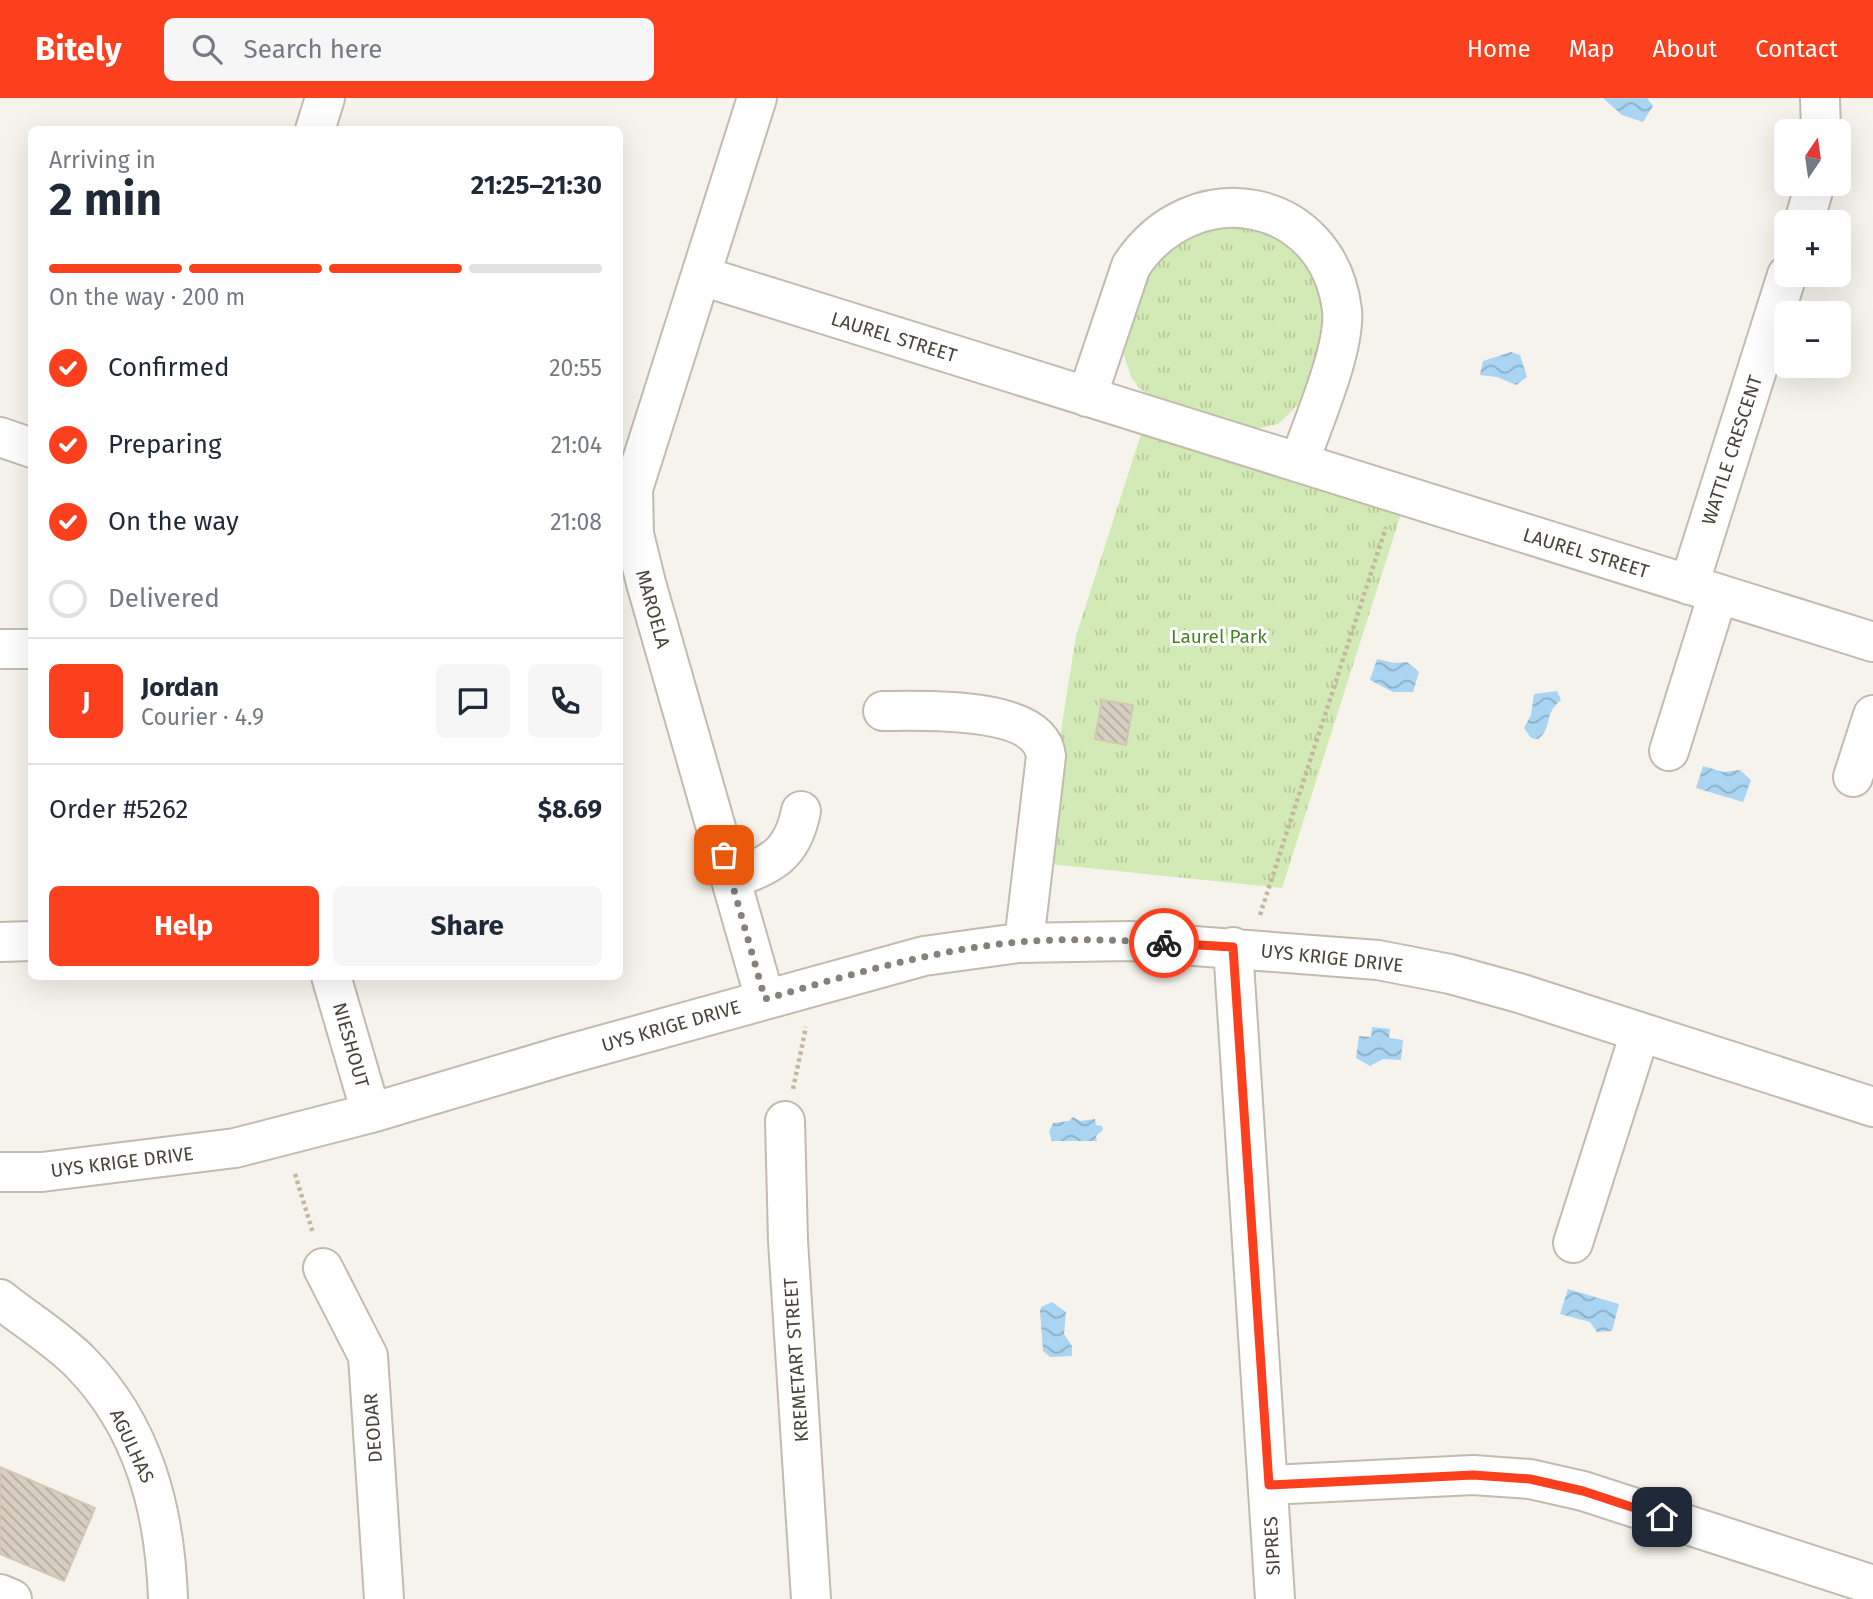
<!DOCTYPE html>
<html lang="en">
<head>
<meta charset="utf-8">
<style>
  :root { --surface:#fff; --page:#f6f6f7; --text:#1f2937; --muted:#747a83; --line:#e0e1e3; --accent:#fc3f1d }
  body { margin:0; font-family:"Fira Sans",sans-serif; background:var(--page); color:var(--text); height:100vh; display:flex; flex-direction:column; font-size:26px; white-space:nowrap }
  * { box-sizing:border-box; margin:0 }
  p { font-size:23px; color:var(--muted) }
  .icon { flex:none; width:38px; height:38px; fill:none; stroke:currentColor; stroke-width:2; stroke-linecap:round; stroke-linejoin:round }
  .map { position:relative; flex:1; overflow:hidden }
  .side { position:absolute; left:28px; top:28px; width:595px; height:854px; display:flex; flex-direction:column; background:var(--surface); border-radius:10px; box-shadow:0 7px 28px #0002 }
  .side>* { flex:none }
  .needle { width:46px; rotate:13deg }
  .buttons { position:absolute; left:1774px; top:21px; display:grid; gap:14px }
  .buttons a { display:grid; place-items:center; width:77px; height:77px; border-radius:10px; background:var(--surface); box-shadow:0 7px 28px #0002; font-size:35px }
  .pin { position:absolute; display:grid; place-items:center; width:60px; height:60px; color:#fff; margin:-30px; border-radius:14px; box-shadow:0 4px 10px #0006 }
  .courier { position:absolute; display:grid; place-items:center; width:70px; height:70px; margin:-35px; border:5px solid #fc3f1d; border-radius:50%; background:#fff; color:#222; box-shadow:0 2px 9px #0007 }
  .summary em { font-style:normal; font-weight:700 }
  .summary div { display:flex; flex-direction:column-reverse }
  .summary { display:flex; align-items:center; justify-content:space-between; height:119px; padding:0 21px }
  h1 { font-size:46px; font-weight:700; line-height:52px }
  .bar { display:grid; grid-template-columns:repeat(4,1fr); gap:10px 7px; align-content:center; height:84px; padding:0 21px }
  .bar i { height:9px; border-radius:5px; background:var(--line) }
  .bar .on { background:var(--accent) }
  .bar p { grid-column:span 4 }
  .line { display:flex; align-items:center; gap:18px; padding:0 21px; border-top:2px solid var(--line) }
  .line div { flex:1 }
  .round { display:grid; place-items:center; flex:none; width:74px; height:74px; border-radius:10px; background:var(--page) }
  ol { padding:0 21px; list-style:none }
  li { display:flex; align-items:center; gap:21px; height:77px }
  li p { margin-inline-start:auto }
  li .icon { padding:7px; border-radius:50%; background:var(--accent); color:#fff; stroke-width:4 }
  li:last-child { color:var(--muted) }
  li i { width:38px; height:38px; border:4px solid var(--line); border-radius:50% }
  .button { display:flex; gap:14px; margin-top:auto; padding:14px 21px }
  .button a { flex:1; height:80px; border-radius:10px; background:var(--accent); color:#fff; font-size:28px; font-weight:700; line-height:80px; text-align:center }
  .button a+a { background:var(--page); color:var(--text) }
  header { display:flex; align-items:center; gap:42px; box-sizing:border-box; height:98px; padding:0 35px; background:var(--accent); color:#fff }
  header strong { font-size:33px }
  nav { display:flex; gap:38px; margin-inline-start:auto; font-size:24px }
  .search { width:490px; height:63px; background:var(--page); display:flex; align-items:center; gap:18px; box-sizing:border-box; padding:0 24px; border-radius:10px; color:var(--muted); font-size:26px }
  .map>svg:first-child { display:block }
  .grass { fill:url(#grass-tufts) }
  .water { fill:url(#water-waves) }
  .building { fill:url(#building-back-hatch); stroke:#d3c7b4; stroke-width:2 }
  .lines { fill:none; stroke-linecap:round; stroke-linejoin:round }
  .minor-casing { stroke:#c2bbae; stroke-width:42 }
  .path { stroke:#c4b79f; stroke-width:4.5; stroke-dasharray:3.5 3.5; stroke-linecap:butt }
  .minor { stroke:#fff; stroke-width:38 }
  .done { stroke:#878178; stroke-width:7; stroke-dasharray:0 12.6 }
  .route { stroke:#fc3f1d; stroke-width:9 }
  .labels { text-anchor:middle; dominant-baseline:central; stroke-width:6; stroke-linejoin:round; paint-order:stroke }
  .street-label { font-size:19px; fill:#4b4439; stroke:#fff }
  .park-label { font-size:19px; fill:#4a7f2a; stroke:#fff }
</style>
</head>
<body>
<header>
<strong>Bitely</strong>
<div class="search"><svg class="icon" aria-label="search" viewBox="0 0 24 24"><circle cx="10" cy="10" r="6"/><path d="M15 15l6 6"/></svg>Search here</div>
<nav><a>Home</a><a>Map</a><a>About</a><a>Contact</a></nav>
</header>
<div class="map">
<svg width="1873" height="1501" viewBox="0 0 1873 1501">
  <defs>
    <pattern id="grass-tufts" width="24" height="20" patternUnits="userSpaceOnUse" patternTransform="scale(1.75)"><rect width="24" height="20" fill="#d2eab5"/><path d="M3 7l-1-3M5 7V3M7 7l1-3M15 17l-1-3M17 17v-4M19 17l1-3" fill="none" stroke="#b6ca9c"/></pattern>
    <pattern id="water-waves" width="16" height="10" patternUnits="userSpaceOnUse" patternTransform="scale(1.75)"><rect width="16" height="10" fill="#a9d4f2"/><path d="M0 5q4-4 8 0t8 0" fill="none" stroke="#8caec5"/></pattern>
    <pattern id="building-back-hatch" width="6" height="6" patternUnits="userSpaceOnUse" patternTransform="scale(1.75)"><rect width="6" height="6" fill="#d8cfc1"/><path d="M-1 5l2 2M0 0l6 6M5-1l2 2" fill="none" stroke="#b1aa9e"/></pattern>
  </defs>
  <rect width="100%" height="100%" fill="#f6f3ec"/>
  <path class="grass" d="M 1234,126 L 1278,140 L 1305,162 L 1322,195 L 1325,235 L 1299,306 L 1278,326 L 1256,331 L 1152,300 L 1140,291 L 1131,279 L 1124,257 L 1147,175 L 1188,135 Z
    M 1142,333 L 1401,416 L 1282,790 L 1040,765 L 1076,538 Z"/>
  <path class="water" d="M 1603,0 L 1647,0 L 1653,8 L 1643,24 L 1622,17 Z
    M 1511,254 L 1520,257 L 1527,279 L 1516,287 L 1497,279 L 1480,277 L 1483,263 Z
    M 1377,561 L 1394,565 L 1407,564 L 1419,574 L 1413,594 L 1393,594 L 1370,582 Z
    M 1557,593 L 1561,602 C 1543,616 1553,630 1538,641 L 1531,640 L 1524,630 L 1531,617 L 1534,596 Z
    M 1703,668 L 1723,674 L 1740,672 L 1751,682 L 1743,704 L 1696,690 Z
    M 1372,929 L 1390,931 L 1389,940 L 1403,942 L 1401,962 L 1383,961 L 1370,968 L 1356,960 L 1359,938 L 1371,939 Z
    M 1073,1019 L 1080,1023 L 1095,1021 L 1096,1027 L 1102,1028 L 1103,1032 L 1096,1038 L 1097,1043 L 1052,1043 L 1049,1034 L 1053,1025 L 1069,1023 Z
    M 1568,1191 L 1619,1206 L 1612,1233 L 1597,1234 L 1590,1224 L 1560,1216 Z
    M 1052,1204 L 1066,1214 L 1064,1236 L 1072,1248 L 1072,1258 L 1050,1259 L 1043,1253 L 1040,1213 L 1041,1209 Z"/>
  <path class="building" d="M 1102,602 L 1133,607 L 1126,647 L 1095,641 Z
    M 0,1369 L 95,1410 L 64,1483 L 0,1456 Z"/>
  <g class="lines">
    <defs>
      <path id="minor" d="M 757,0 L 633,391 L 634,436 L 646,485 L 765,901
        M 1820,0 L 1821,33
        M 315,32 L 325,0
        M 1804,124 L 1815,86
        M 702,178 L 1873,544
        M 1087,299 L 1131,168 C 1193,74 1328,98 1342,212 C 1346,250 1312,327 1299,365
        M 0,339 L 32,350
        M 1689,487 L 1787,177
        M 0,551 L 32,551
        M 883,613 C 922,613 1040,607 1046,658 L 1024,844
        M 1669,653 L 1718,496
        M 1853,679 L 1873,617
        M 732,781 C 771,766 792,758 801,713
        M 0,844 L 32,843
        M 1233,849 L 1275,1501
        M 331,878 L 371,1015
        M 785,1023 L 788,1143 L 811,1501
        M 0,1074 L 42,1074 L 235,1050 L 371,1015 L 566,957 L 924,858 L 1018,845 L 1129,843 L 1378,862 L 1450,876 L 1519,895 L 1873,1009
        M 1573,1145 L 1640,935
        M 323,1170 L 368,1258 L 384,1501
        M 0,1201 C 26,1222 56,1240 80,1264 C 144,1329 165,1413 168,1501
        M 1269,1387 L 1473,1377 L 1530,1381 L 1583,1393 L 1873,1487
        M 0,1496 L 12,1501"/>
    </defs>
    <use href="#minor" class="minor-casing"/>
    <path class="path" d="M 1260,817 L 1386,429
      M 793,991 L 806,929
      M 295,1076 L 313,1135"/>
    <use href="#minor" class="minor"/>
  </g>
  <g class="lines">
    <path class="done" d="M 724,757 L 765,901 C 835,881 905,860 978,849 C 1039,839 1103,841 1164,845"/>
    <path class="route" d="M 1164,845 L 1233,849 L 1269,1387 L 1473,1377 L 1530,1381 L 1583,1393 L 1662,1419"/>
  </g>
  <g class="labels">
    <g class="street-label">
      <text transform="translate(894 239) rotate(17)">LAUREL STREET</text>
      <text transform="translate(1732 352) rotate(-72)">WATTLE CRESCENT</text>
      <text transform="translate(1586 455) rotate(17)">LAUREL STREET</text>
      <text transform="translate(653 511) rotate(74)">MAROELA</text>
      <text transform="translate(1332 860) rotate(6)">UYS KRIGE DRIVE</text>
      <text transform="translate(671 928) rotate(-16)">UYS KRIGE DRIVE</text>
      <text transform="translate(351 947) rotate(74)">NIESHOUT</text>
      <text transform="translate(122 1064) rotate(-7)">UYS KRIGE DRIVE</text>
      <text transform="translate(796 1262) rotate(-94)">KREMETART STREET</text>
      <text transform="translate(373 1330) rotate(-94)">DEODAR</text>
      <text transform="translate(132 1348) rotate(65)">AGULHAS</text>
      <text transform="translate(1272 1448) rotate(-93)">SIPRES</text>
    </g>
    <g class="park-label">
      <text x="1219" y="538">Laurel Park</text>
    </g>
  </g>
</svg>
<div class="buttons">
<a><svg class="needle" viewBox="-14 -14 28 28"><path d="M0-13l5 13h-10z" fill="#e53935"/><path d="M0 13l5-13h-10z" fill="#747a83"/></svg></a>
<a>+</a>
<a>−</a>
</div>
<div class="pin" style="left:724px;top:757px;background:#ea580c"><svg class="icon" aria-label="bag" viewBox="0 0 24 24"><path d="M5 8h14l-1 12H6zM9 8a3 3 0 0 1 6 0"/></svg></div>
<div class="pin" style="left:1662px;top:1419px;background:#1f2937"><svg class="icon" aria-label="home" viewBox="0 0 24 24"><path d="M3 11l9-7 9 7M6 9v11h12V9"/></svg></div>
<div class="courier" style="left:1164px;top:845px"><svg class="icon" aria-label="bike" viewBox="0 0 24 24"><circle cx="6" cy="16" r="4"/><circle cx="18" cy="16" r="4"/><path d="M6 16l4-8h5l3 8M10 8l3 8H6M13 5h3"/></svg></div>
<section class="side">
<div class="summary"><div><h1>2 min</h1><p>Arriving in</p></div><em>21:25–21:30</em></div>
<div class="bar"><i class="on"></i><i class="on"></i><i class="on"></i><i></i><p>On the way · 200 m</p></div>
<ol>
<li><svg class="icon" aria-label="check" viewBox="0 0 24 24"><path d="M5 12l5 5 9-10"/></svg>Confirmed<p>20:55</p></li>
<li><svg class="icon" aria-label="check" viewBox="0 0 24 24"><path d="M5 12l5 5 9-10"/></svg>Preparing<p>21:04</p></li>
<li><svg class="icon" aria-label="check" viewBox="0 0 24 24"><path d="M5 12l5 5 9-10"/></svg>On the way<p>21:08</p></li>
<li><i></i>Delivered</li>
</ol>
<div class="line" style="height:126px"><b class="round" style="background:var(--accent);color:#fff">J</b><div><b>Jordan</b><p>Courier · 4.9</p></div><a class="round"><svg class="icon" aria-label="chat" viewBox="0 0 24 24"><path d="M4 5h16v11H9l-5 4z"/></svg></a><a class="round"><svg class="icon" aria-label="phone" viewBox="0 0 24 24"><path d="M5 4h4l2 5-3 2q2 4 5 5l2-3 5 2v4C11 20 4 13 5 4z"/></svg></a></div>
<div class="line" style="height:91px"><div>Order #5262</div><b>$8.69</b></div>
<div class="button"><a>Help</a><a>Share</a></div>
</section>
</div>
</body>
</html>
